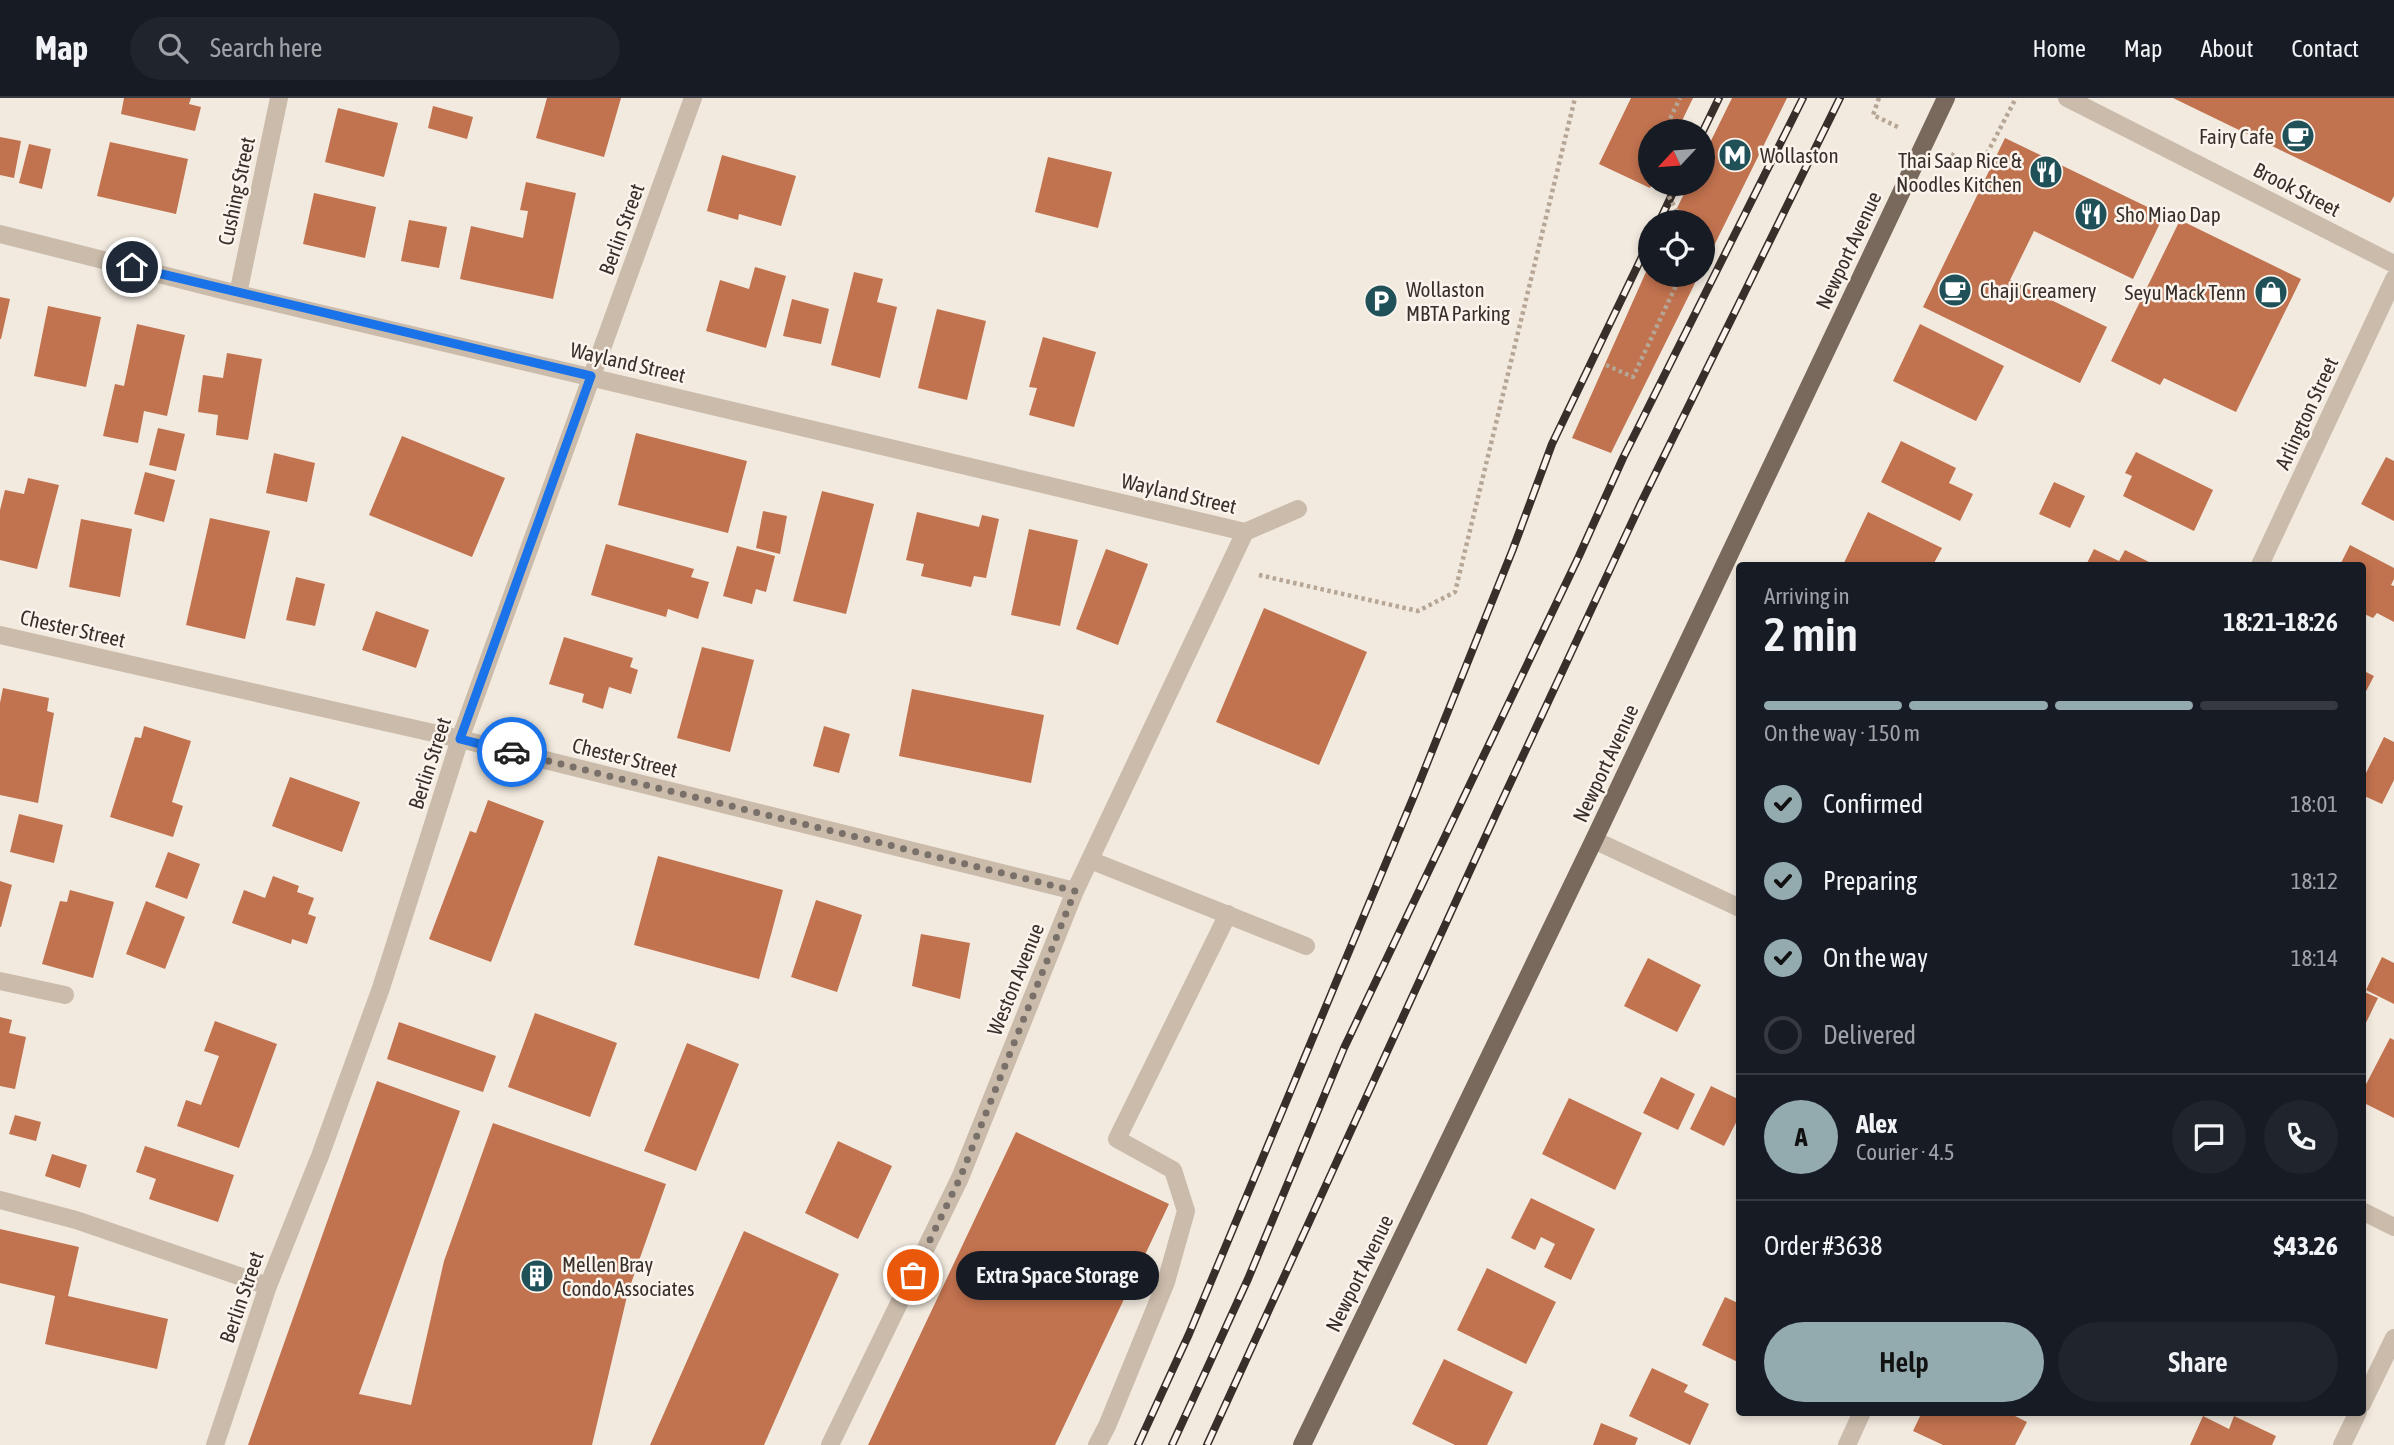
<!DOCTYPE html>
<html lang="en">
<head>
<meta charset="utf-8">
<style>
  :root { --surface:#171b24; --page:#20242c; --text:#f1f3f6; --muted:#9ea1a6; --line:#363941; --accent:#93aaaf }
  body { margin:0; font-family:"Asap Condensed",sans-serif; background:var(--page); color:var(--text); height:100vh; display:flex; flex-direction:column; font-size:26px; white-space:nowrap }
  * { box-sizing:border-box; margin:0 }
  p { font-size:23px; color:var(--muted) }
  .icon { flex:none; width:38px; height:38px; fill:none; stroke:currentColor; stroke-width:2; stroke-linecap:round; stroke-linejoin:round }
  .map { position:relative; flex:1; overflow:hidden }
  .panel { position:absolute; left:1736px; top:464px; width:630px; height:854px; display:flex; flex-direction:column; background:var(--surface); border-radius:7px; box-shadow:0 4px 10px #0003 }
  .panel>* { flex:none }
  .needle { width:46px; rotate:244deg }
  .fabs { position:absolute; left:1638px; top:21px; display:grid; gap:14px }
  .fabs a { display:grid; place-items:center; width:77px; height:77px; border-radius:50%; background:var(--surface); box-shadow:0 4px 10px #0003; font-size:35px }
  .pin { position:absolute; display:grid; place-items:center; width:60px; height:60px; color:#fff; margin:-30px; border:4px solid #fff; border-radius:50%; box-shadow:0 2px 7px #0007 }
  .courier { position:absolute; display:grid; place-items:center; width:70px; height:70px; margin:-35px; border:5px solid #1a73e8; border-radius:50%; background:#fff; color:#222; box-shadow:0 2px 9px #0007 }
  .bubble { position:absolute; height:49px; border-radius:24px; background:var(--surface); box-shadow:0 4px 10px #0003; font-size:23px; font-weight:600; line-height:49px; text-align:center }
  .head em { font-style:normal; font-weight:600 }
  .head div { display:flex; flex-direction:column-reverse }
  .head { display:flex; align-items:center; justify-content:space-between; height:119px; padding:0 28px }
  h1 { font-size:46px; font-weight:600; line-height:52px }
  .bar { display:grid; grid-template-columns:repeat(4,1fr); gap:10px 7px; align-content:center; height:84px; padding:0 28px }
  .bar i { height:9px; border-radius:5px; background:var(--line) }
  .bar .on { background:var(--accent) }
  .bar p { grid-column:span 4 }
  .line { display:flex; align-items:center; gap:18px; padding:0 28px; border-top:2px solid var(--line) }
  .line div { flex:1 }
  .round { display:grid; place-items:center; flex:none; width:74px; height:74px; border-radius:37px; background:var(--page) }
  ol { padding:0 28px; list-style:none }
  li { display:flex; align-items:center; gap:21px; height:77px }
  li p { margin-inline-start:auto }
  li .icon { padding:7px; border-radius:50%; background:var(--accent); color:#111; stroke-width:4 }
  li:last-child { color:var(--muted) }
  li i { width:38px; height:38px; border:4px solid var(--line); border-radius:50% }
  .action { display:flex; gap:14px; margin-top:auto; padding:14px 28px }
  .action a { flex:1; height:80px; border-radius:42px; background:var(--accent); color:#111; font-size:28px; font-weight:600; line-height:80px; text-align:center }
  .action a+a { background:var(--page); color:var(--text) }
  header { display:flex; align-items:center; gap:42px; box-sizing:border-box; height:98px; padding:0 35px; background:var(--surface); border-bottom:2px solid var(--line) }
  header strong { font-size:33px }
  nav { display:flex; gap:38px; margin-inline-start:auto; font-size:24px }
  .search { width:490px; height:63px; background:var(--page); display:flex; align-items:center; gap:18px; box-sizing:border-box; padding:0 24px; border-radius:38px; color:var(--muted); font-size:26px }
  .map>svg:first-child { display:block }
  .building { fill:#c1724e }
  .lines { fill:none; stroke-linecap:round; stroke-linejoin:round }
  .path { stroke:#b6a695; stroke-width:4.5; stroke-dasharray:3.5 3.5; stroke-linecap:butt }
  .minor { stroke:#cabbab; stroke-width:18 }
  .major { stroke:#79685c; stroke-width:18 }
  .rail-casing { stroke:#382f2a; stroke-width:8 }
  .rail { stroke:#faf4ec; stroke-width:5; stroke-dasharray:16; stroke-linecap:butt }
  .path-bridge { stroke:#b6a695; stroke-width:4.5; stroke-dasharray:3.5 3.5; stroke-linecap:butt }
  .done { stroke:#797069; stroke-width:7; stroke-dasharray:0 12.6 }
  .route { stroke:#1a73e8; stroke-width:9 }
  .labels { text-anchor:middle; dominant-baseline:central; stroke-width:5; stroke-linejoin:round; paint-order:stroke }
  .poi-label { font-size:21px; fill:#382f2a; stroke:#faf4ec; text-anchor:start }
  .street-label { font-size:21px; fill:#382f2a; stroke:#faf4ec }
</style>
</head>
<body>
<header>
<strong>Map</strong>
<div class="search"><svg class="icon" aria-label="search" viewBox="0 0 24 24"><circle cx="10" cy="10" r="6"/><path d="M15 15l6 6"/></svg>Search here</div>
<nav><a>Home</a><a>Map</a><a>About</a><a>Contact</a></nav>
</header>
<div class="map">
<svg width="2394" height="1347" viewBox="0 0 2394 1347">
  <rect width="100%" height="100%" fill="#f2eadf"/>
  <path class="building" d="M 124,0 L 191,0 L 189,6 L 201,9 L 195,33 L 121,16 Z
    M 547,0 L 621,0 L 604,59 L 536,40 Z
    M 1631,0 L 1693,0 L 1677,33 L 1650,33 L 1652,86 L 1650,90 L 1599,66 Z
    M 1732,0 L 1787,0 L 1703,170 L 1703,124 L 1670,124 L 1689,86 L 1703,86 L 1703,59 Z
    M 2173,0 L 2394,0 L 2394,98 L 2390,105 Z
    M 433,8 L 473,19 L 467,41 L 428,30 Z
    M 338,10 L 398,25 L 384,79 L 325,64 Z
    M 0,39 L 21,43 L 14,80 L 0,77 Z
    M 2005,40 L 2164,117 L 2133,181 L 2034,133 L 2010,182 L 2107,229 L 2080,285 L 1923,209 Z
    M 110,44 L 188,61 L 176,116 L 97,98 Z
    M 29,46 L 51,51 L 42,91 L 19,85 Z
    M 722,57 L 796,78 L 781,128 L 739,116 L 738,122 L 707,113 Z
    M 1048,59 L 1112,74 L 1098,130 L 1035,114 Z
    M 526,84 L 576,95 L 553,201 L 460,181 L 471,128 L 523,140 L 528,113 L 520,112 Z
    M 314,95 L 376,109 L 365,160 L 303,146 Z
    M 409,122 L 447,129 L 439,170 L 401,163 Z
    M 2180,122 L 2301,181 L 2236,314 L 2164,280 L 2160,287 L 2111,263 Z
    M 1650,165 L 1650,177 L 1699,177 L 1611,355 L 1572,340 Z
    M 755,169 L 786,178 L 766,250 L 706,233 L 720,182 L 749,191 Z
    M 854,174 L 883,181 L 877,204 L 897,209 L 880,280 L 831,267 Z
    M 0,199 L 10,201 L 1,241 L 0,241 Z
    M 792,201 L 829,211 L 821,246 L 783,238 Z
    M 48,208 L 101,219 L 86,289 L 34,278 Z
    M 937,211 L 986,223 L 967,302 L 918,290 Z
    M 137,226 L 185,237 L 167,318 L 144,313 L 138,345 L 103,338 L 115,286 L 124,288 Z
    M 1920,226 L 2004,268 L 1976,323 L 1893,283 Z
    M 1043,239 L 1096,254 L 1074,329 L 1029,317 L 1037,290 L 1029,289 Z
    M 227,255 L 262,261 L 248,342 L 216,337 L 218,317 L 198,314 L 203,277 L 223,280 Z
    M 158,330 L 185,336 L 176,373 L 149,367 Z
    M 636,335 L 747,363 L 728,435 L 618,407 Z
    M 402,338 L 505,380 L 472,459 L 369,417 Z
    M 1901,343 L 1956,370 L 1949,385 L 1973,396 L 1960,423 L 1881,384 Z
    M 2136,354 L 2213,392 L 2194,433 L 2123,398 L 2132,378 L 2125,375 Z
    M 274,355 L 315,365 L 307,404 L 266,395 Z
    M 2386,359 L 2394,363 L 2394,423 L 2361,406 Z
    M 145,374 L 175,382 L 164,424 L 134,416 Z
    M 28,380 L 59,387 L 37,471 L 0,462 L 0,412 L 5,392 L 24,396 Z
    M 2054,384 L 2085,398 L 2070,430 L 2039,416 Z
    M 822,393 L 874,406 L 846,516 L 793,503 Z
    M 763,413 L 787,418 L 780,456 L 756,450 Z
    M 917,414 L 979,429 L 982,417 L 999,421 L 986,480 L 974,478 L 971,489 L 921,478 L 924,466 L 906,462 Z
    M 1868,414 L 1942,450 L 1933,467 L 1843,467 Z
    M 210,420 L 270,433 L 245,541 L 186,527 Z
    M 81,421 L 132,431 L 120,499 L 69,489 Z
    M 1029,431 L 1078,442 L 1060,528 L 1011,517 Z
    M 606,446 L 694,471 L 691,479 L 709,484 L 698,521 L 668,511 L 666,519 L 591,497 Z
    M 2350,447 L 2394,470 L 2394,481 L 2391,487 L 2394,488 L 2394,524 L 2377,515 L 2373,520 L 2362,515 L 2362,467 L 2340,467 Z
    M 737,448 L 775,458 L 766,494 L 756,491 L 752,506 L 723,498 Z
    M 1106,451 L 1148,466 L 1118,547 L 1076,531 Z
    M 2094,451 L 2119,463 L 2125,452 L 2155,467 L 2086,467 Z
    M 296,479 L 325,486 L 315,528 L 286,522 Z
    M 1264,510 L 1367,554 L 1319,667 L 1216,624 Z
    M 376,513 L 429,532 L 416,570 L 362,552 Z
    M 564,539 L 633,560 L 630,569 L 638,572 L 631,596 L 609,589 L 603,611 L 582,604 L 584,596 L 549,586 Z
    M 702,549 L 754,562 L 730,654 L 677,640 Z
    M 2362,572 L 2374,578 L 2362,601 Z
    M 3,590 L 49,600 L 47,613 L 54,615 L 38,705 L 0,697 L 0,605 Z
    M 912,591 L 1044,617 L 1031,685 L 899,658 Z
    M 144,628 L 191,643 L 172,704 L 183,708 L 173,739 L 110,719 L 135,639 L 141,640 Z
    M 824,628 L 850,636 L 839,675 L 813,668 Z
    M 2384,639 L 2394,644 L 2394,682 L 2382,706 L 2362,697 L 2362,683 Z
    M 290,679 L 360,704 L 342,754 L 272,728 Z
    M 488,702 L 544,723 L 491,864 L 429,841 L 470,733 L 476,735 Z
    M 19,716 L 63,727 L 54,765 L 10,754 Z
    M 168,754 L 200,766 L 187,801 L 155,789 Z
    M 658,758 L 783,792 L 759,881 L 634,847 Z
    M 273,778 L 299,788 L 297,794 L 314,800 L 308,816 L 316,819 L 307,846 L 292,841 L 291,846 L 232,825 L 244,792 L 265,800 Z
    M 0,783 L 12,787 L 1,829 L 0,829 Z
    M 70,792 L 114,804 L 93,880 L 42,866 L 60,803 L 67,804 Z
    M 816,802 L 862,817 L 837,894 L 791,879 Z
    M 146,803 L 185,819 L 165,871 L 126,856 Z
    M 921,836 L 970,845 L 960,901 L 912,888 Z
    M 2382,859 L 2394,865 L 2394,906 L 2366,892 Z
    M 1648,860 L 1701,887 L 1677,934 L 1624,908 Z
    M 2362,893 L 2378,900 L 2362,933 Z
    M 535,915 L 617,945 L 590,1019 L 508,989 Z
    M 0,919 L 12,922 L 9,935 L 26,939 L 15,991 L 0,988 Z
    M 215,923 L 277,946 L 239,1050 L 177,1028 L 186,1002 L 201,1007 L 219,958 L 204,953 Z
    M 399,924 L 496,958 L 483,994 L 387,961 Z
    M 2390,940 L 2394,942 L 2394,1020 L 2362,1004 L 2362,994 Z
    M 687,945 L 739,966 L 696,1073 L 644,1053 Z
    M 1661,979 L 1695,996 L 1678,1032 L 1643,1015 Z
    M 377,983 L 460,1013 L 359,1296 L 411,1307 L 444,1163 L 493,1025 L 666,1086 L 628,1194 L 592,1347 L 248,1347 Z
    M 1711,988 L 1740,1002 L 1740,1017 L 1724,1048 L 1690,1031 Z
    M 1569,1000 L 1642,1035 L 1615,1092 L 1542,1056 Z
    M 15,1017 L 41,1024 L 36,1043 L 9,1036 Z
    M 1016,1034 L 1169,1106 L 1055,1347 L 868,1347 Z
    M 838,1043 L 892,1068 L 858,1141 L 805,1115 Z
    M 145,1048 L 234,1077 L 218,1124 L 149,1101 L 156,1081 L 136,1074 Z
    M 52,1056 L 87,1067 L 80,1090 L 45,1078 Z
    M 1531,1100 L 1595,1131 L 1571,1182 L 1544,1169 L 1555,1146 L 1541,1139 L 1535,1152 L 1511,1140 Z
    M 0,1131 L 79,1149 L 68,1198 L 168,1221 L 157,1271 L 45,1246 L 55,1198 L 0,1185 Z
    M 744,1133 L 839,1176 L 764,1347 L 650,1347 Z
    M 1487,1170 L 1556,1204 L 1526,1266 L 1457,1232 Z
    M 1725,1199 L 1740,1206 L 1740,1265 L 1702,1247 Z
    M 1444,1261 L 1513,1294 L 1487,1347 L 1455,1347 L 1412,1326 Z
    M 1652,1270 L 1688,1287 L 1684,1294 L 1709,1306 L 1690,1347 L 1629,1318 Z
    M 1922,1314 L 2007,1314 L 2027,1324 L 2015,1347 L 1943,1347 L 1913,1333 Z
    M 2203,1318 L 2229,1331 L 2234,1318 L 2276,1338 L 2272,1347 L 2190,1347 Z
    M 1601,1325 L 1638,1340 L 1635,1347 L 1593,1347 Z"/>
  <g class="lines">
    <path class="path" d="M 1879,0 L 1873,17 L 1900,30
      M 1664,33 L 1680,0
      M 1951,56 L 1979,71 L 2016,0
      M 1650,60 L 1650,63
      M 1606,267 L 1633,279 L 1681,177
      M 1259,477 L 1418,513 L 1455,494 L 1575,0"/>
    <path class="minor" d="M 2067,0 L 2394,166
      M 0,136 L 238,196 L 1245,434
      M 238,196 L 279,0
      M 1245,434 L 1298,411
      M 2260,467 L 2394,181
      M 0,537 L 460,641 L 1075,793
      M 1594,742 L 1740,810
      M 1090,762 L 1306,848
      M 0,883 L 65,897
      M 0,1102 L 76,1122 L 268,1188
      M 2362,1113 L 2394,1129
      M 2362,1306 L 2394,1240
      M 215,1347 L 268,1188 L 320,1058 L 381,890 L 460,641 L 693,0
      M 830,1347 L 960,1080 L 1075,793 L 1245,434
      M 1097,1347 L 1107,1328 L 1166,1184 L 1186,1113 L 1173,1072 L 1117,1041 L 1228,816
      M 1847,1347 L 1862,1314
      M 2342,1347 L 2358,1314"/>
    <path class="major" d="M 1302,1347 L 1594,742 L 1946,0"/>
    <defs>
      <path id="rail" d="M 1703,33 L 1719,0
        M 1659,124 L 1677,86
        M 1138,1347 L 1189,1236 L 1416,693 L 1513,451 L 1552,346 L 1650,142
        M 1172,1347 L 1248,1181 L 1344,950 L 1579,458 L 1623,360 L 1803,0
        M 1207,1347 L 1500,707 L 1640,407 L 1840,0"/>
    </defs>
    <use href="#rail" class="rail-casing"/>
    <use href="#rail" class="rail"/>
    <path class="path-bridge" d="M 1662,86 L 1683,124"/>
  </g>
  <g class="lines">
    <path class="done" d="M 512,654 L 1075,793 L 960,1080 L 913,1177"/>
    <path class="route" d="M 132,169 L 591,278 L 460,641 L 512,654"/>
  </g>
  <defs>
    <symbol id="cafe-disc" viewBox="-11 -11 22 22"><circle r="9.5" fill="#215158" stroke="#faf4ec"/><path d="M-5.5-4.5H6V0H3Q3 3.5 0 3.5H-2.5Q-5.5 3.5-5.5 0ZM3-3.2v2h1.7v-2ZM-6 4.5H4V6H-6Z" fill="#fff"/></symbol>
    <symbol id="metro-disc" viewBox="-11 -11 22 22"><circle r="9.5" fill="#215158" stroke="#faf4ec"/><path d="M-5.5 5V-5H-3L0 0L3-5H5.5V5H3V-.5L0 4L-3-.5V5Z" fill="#fff"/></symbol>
    <symbol id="restaurant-disc" viewBox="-11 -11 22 22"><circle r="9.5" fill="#215158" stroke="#faf4ec"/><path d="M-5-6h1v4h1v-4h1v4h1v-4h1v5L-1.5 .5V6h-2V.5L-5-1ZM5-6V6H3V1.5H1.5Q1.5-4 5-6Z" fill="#fff"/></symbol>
    <symbol id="shop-disc" viewBox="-11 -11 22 22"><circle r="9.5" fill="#215158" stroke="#faf4ec"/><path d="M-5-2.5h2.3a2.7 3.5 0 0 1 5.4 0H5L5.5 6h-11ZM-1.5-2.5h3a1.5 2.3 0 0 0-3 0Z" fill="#fff"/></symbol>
    <symbol id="parking-disc" viewBox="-11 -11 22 22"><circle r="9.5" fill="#215158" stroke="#faf4ec"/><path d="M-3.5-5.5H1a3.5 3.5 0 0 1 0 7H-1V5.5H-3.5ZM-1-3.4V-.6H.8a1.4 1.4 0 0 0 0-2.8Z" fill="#fff"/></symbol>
    <symbol id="building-disc" viewBox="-11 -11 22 22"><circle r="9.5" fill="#215158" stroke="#faf4ec"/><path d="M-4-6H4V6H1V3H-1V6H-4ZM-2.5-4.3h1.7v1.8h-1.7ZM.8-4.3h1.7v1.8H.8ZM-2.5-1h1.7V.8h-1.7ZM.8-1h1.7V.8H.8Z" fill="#fff"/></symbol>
  </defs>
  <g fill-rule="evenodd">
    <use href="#cafe-disc" x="2279" y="19" width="38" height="38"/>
    <use href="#metro-disc" x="1716" y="38" width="38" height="38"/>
    <use href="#restaurant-disc" x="2027" y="55" width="38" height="38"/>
    <use href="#restaurant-disc" x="2072" y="97" width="38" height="38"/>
    <use href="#cafe-disc" x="1936" y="173" width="38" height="38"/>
    <use href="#shop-disc" x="2252" y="175" width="38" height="38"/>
    <use href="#parking-disc" x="1362" y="184" width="38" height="38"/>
    <use href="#building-disc" x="518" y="1159" width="38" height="38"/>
  </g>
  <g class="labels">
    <g class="poi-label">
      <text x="2274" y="38" text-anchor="end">Fairy Cafe</text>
      <text x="1760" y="57">Wollaston</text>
      <text x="2022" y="62" text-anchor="end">Thai Saap Rice &amp;<tspan x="2022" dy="24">Noodles Kitchen</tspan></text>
      <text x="2116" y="116">Sho Miao Dap</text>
      <text x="1406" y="191">Wollaston<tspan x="1406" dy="24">MBTA Parking</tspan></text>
      <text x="1980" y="192">Chaji Creamery</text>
      <text x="2246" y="194" text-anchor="end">Seyu Mack Tenn</text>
      <text x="562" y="1166">Mellen Bray<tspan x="562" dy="24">Condo Associates</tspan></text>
    </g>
    <g class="street-label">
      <text transform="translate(2297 91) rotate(27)">Brook Street</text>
      <text transform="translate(236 93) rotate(-78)">Cushing Street</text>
      <text transform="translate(621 131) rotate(-70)">Berlin Street</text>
      <text transform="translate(1848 152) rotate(-65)">Newport Avenue</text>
      <text transform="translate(628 264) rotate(13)">Wayland Street</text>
      <text transform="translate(2306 315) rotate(-65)">Arlington Street</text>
      <text transform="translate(1179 395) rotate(13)">Wayland Street</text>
      <text transform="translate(73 530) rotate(13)">Chester Street</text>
      <text transform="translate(625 659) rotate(14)">Chester Street</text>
      <text transform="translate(429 665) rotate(-72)">Berlin Street</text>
      <text transform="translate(1605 665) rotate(-65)">Newport Avenue</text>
      <text transform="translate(1015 881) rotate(-68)">Weston Avenue</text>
      <text transform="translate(1359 1175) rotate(-64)">Newport Avenue</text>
      <text transform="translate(241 1199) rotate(-71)">Berlin Street</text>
    </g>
  </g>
</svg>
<div class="fabs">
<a><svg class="needle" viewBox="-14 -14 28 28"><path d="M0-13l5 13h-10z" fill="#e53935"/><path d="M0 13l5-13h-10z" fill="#9ea1a6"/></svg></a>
<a><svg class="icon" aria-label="locate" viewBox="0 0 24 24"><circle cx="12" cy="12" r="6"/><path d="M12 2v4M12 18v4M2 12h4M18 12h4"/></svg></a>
</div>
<div class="pin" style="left:913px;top:1177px;background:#ea580c"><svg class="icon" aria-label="bag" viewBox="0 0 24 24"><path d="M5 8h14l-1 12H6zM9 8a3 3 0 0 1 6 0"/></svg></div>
<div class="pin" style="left:132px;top:169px;background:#1f2937"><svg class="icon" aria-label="home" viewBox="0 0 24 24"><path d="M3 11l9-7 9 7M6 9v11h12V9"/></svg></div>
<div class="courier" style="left:512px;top:654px"><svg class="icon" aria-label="car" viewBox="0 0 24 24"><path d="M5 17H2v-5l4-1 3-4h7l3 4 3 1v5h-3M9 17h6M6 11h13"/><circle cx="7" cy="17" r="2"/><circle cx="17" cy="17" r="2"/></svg></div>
<div class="bubble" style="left:956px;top:1153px;width:203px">Extra Space Storage</div>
<section class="panel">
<div class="head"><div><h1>2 min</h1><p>Arriving in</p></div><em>18:21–18:26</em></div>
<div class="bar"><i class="on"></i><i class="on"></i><i class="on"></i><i></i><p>On the way · 150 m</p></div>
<ol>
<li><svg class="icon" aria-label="check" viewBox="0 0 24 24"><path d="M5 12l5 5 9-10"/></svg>Confirmed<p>18:01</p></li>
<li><svg class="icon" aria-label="check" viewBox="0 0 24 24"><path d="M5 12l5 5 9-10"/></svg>Preparing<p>18:12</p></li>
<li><svg class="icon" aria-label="check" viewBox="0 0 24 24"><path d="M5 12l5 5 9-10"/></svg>On the way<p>18:14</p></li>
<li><i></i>Delivered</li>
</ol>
<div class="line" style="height:126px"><b class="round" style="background:var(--accent);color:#111">A</b><div><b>Alex</b><p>Courier · 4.5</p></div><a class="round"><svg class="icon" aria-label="chat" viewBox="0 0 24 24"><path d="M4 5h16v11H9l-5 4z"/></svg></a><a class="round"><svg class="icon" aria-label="phone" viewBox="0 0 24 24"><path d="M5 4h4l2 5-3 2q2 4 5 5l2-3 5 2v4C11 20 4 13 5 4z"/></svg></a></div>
<div class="line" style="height:91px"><div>Order #3638</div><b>$43.26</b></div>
<div class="action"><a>Help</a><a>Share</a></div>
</section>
</div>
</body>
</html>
